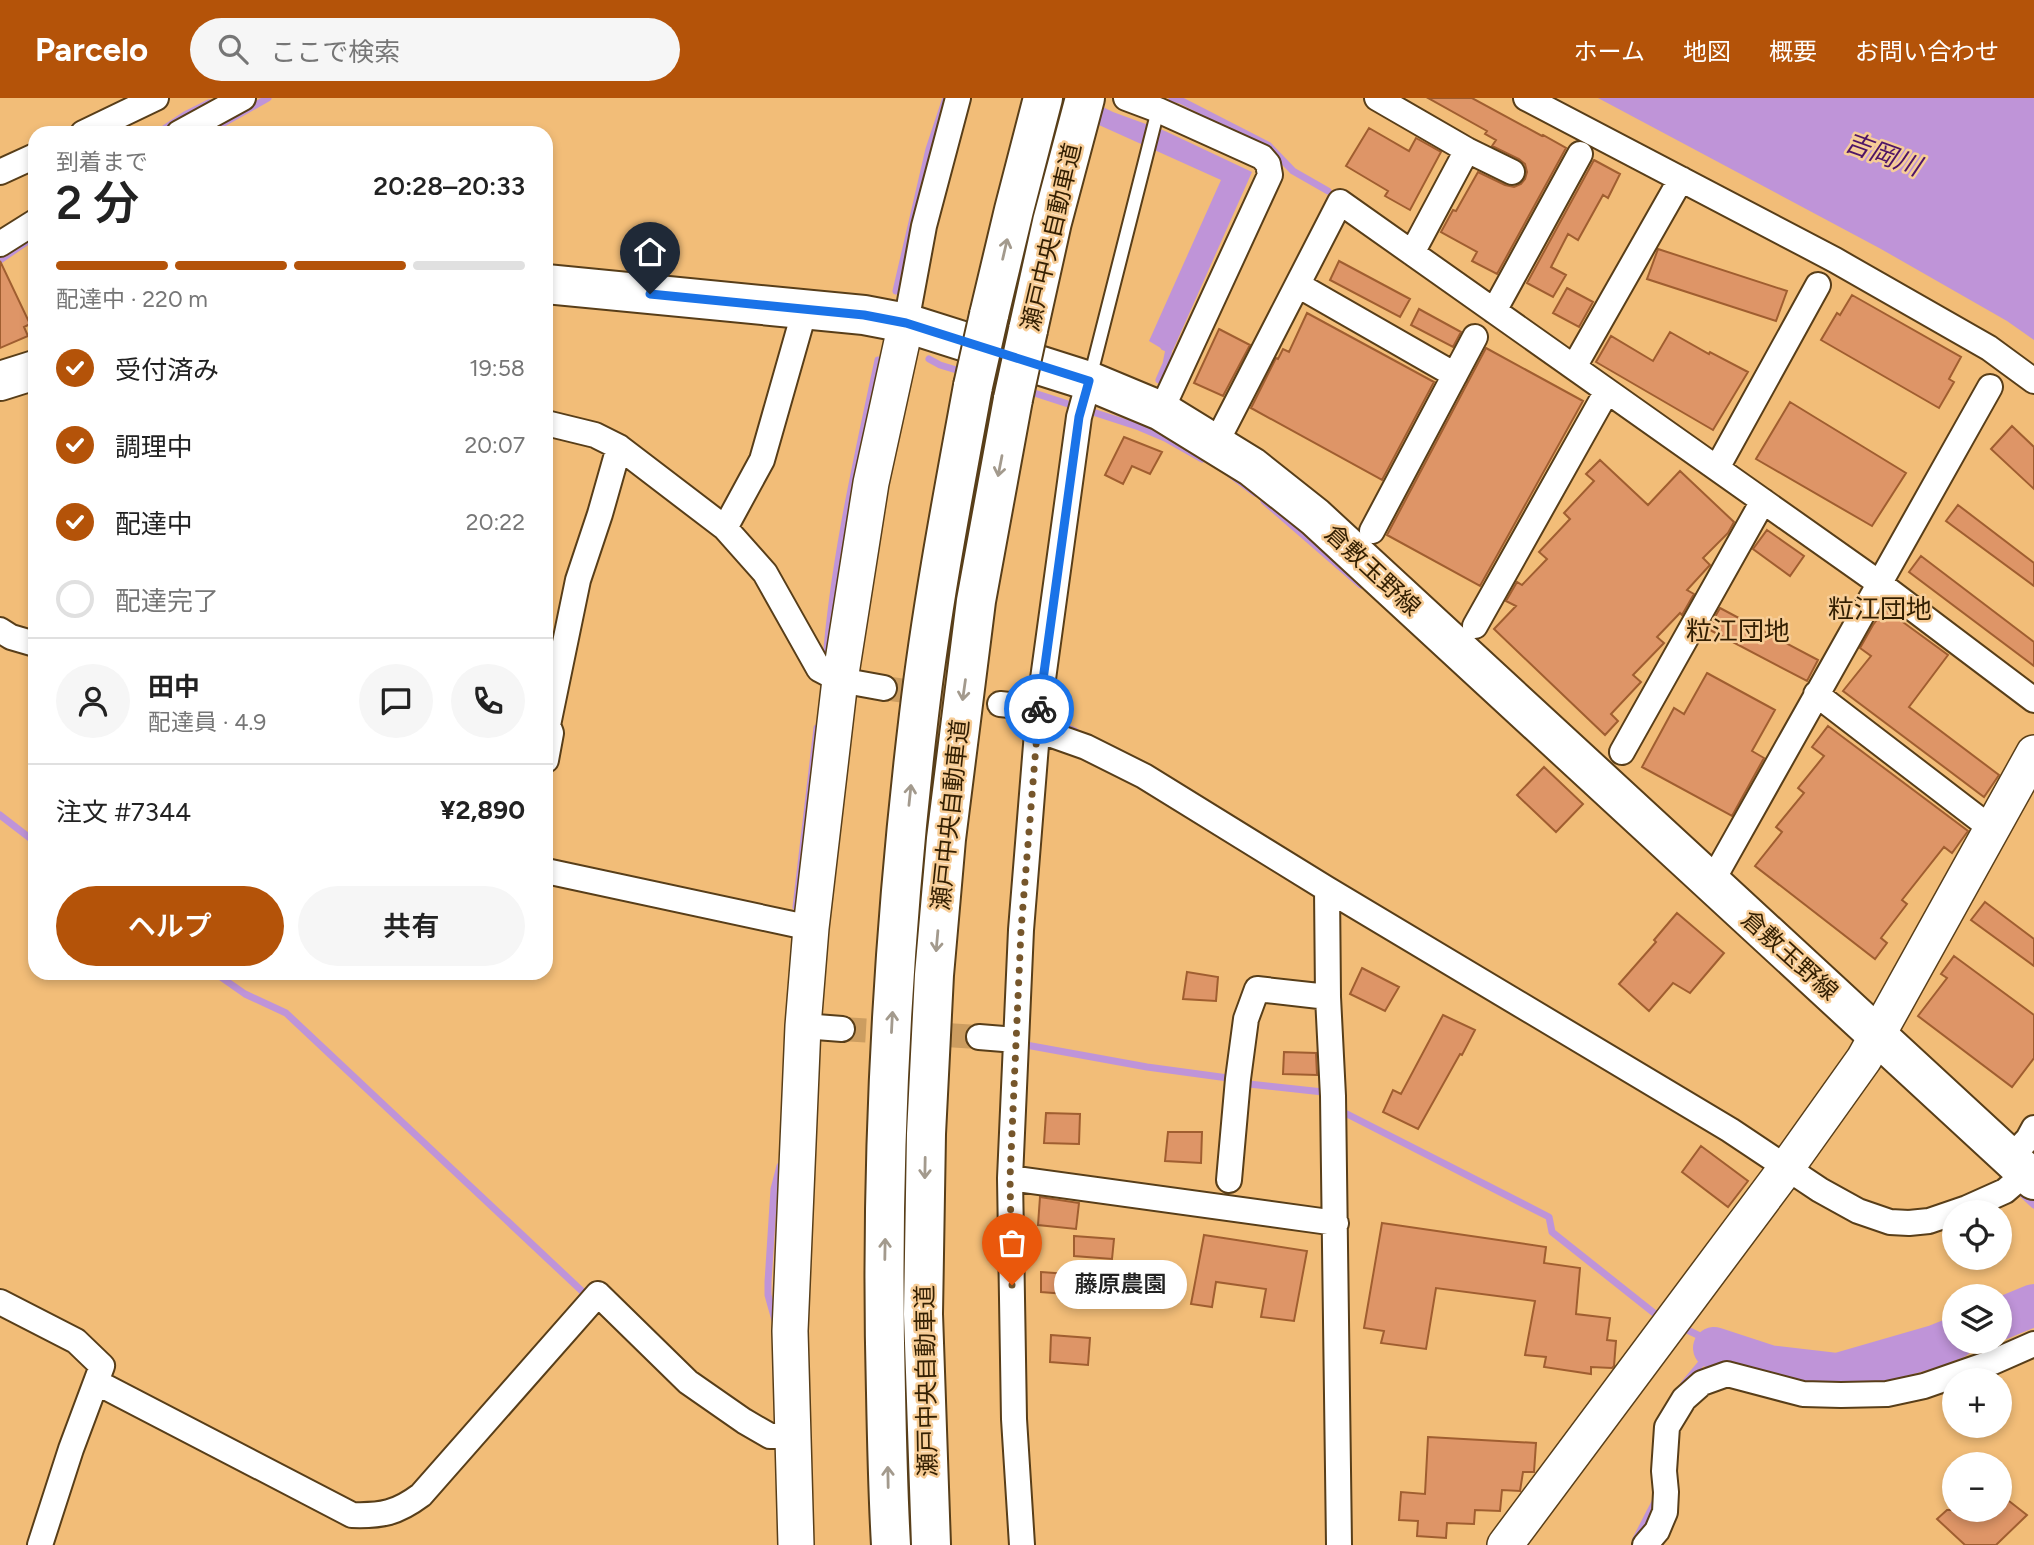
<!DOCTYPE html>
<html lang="ja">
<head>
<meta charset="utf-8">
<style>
  :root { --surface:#fff; --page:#f6f6f6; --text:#222; --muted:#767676; --line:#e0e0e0; --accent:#b45309 }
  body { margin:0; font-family:Figtree,"Noto Sans JP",sans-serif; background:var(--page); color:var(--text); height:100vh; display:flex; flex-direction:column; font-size:26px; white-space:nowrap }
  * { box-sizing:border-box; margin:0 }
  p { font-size:23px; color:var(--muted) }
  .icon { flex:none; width:38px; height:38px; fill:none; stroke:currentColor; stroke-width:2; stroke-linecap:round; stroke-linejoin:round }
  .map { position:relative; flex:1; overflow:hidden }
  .panel { position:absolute; left:28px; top:28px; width:525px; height:854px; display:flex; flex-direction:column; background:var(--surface); border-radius:21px; box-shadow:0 4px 10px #0003 }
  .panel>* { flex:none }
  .tools { position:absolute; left:1942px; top:1102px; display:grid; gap:14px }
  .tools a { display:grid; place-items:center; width:70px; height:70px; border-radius:50%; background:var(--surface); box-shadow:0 4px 10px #0003; font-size:35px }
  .pin { position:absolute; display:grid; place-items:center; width:60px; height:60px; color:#fff; margin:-72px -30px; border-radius:50% 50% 50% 0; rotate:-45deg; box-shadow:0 0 7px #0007 }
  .pin .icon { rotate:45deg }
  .courier { position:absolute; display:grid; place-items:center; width:70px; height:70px; margin:-35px; border:5px solid #1a73e8; border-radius:50%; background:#fff; color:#222; box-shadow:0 2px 9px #0007 }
  .bubble { position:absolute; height:49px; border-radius:24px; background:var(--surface); box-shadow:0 4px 10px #0003; font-size:23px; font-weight:600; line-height:49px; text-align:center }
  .summary em { font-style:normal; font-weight:600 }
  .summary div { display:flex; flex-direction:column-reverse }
  .summary { display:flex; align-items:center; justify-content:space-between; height:119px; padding:0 28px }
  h1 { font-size:46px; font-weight:600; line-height:52px }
  .bar { display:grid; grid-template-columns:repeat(4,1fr); gap:10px 7px; align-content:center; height:84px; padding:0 28px }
  .bar i { height:9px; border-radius:5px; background:var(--line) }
  .bar .on { background:var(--accent) }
  .bar p { grid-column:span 4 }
  .line { display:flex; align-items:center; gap:18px; padding:0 28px; border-top:2px solid var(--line) }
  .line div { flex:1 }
  .round { display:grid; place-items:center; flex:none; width:74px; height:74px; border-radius:37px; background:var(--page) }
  ol { padding:0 28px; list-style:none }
  li { display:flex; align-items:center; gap:21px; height:77px }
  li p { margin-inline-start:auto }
  li .icon { padding:7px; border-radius:50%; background:var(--accent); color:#fff; stroke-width:4 }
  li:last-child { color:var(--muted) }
  li i { width:38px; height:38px; border:4px solid var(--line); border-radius:50% }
  .button { display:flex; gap:14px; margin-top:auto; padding:14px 28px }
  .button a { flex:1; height:80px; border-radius:42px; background:var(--accent); color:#fff; font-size:28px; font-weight:600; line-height:80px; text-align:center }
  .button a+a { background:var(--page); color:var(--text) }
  header { display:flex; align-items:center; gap:42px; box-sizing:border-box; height:98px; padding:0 35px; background:var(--accent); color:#fff }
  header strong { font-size:33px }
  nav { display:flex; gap:38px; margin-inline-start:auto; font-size:24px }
  .search { width:490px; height:63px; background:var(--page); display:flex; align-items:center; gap:18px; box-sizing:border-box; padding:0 24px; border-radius:38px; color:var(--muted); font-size:26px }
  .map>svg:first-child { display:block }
  .water { fill:#bf94d8 }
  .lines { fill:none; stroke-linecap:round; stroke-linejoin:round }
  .stream { stroke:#bf94d8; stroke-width:7 }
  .river { stroke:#bf94d8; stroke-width:42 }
  .building { fill:#de9567; stroke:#a05e30; stroke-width:2 }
  .street-tunnel { stroke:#cc9d60; stroke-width:24; stroke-dasharray:24 12; stroke-linecap:butt }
  .lane-casing { stroke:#583e19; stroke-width:16 }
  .street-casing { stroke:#583e19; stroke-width:28 }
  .secondary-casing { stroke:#583e19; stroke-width:38 }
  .primary-casing { stroke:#583e19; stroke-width:42 }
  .highway-casing { stroke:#583e19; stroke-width:42 }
  .lane { stroke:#fff; stroke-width:12 }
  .street { stroke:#fff; stroke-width:24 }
  .secondary { stroke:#fff; stroke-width:35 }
  .primary { stroke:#fff; stroke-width:38 }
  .highway { stroke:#fff; stroke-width:38 }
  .highway-bridge-casing { stroke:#583e19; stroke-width:42; stroke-linecap:butt }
  .highway-bridge { stroke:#fff; stroke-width:38 }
  .oneway { stroke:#a39a8d }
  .done { stroke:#76562b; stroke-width:7; stroke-dasharray:0 12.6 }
  .route { stroke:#1a73e8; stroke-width:9 }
  .labels { text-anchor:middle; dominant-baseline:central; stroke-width:5; stroke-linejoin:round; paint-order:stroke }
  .street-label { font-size:24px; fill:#331f02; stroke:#f7cd97 }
  .water-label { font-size:26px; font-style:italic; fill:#4e1567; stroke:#f7cd97 }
  .neighbourhood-label { font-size:26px; fill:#331f02; stroke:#f7cd97 }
</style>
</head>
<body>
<header>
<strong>Parcelo</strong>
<div class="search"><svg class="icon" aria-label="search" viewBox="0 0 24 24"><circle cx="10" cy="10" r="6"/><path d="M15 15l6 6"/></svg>ここで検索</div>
<nav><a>ホーム</a><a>地図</a><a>概要</a><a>お問い合わせ</a></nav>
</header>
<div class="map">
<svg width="2034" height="1447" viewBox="0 0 2034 1447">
  <rect width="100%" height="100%" fill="#f2bd78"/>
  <path class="water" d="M 1039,0 L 1085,0 L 1113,14 L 1165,33 L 1252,74 L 1173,252 L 1164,252 L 1149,243 L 1221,82 Z
    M 1598,0 L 2034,0 L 2034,242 L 2007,223 L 1881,151 Z"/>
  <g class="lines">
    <path class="stream" d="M 1172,0 L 1180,2 L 1268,47 L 1293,73 L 1328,93
      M 158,35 L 185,17 L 209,5
      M 206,35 L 268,0
      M 0,162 L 35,138
      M 896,193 L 929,51 L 946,0
      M 929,261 L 940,267 L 963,274
      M 1159,282 L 1166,266 L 1169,251 L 1164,249
      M 1025,292 L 1139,329 L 1165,340 L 1202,361
      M 1231,377 L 1255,395
      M 1264,403 L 1361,487
      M 826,562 C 834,461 857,361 878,262
      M 1050,623 L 1075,633
      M 0,717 L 35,744
      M 796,809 L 817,630
      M 215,875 L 245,896 L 286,915 L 584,1195
      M 1026,947 L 1147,969 L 1228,980
      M 1249,986 L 1323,994 L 1325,998
      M 1347,1016 L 1549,1119 L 1552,1134 L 1654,1215 L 1664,1220
      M 2019,1093 L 2034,1107
      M 775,1222 L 768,1197 L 768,1184 L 774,1091 L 780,1068
      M 1681,1229 L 1702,1239 L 1714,1250 L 1684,1286
      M 1636,1441 L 1656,1402"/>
    <path class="river" d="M 2000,1221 L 2034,1207
      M 1714,1250 L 1769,1268 L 1838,1276 L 1935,1248 L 1955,1240"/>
  </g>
  <path class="building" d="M 1428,0 L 1472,0 L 1542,38 L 1543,37 L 1566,50 L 1497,176 L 1472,163 L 1477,154 L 1441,134 L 1453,112 L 1456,113 L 1478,74 L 1505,87 L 1514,89 L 1521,86 L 1525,81 L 1527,74 L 1525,66 L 1519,61 L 1492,48 L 1496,42 L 1485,36 L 1487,33 Z
    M 1369,30 L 1409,53 L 1416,40 L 1441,54 L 1410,112 L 1385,98 L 1388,93 L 1346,68 Z
    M 1594,62 L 1620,76 L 1608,100 L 1603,97 L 1578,142 L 1568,136 L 1551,169 L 1566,177 L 1553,199 L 1527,185 Z
    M 1658,151 L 1787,193 L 1776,223 L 1647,181 Z
    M 0,163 L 30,226 L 24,229 L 28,238 L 0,250 Z
    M 1339,163 L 1410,201 L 1400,219 L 1330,182 Z
    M 1567,190 L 1593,204 L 1579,229 L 1553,215 Z
    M 1852,197 L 1961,259 L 1949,281 L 1954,284 L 1939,310 L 1821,242 L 1837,215 L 1840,217 Z
    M 1419,211 L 1461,234 L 1453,249 L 1411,227 Z
    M 1307,215 L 1434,284 L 1382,382 L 1251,310 L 1276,260 L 1278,261 L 1283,251 L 1289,254 Z
    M 1219,231 L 1250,247 L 1223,298 L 1194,285 Z
    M 1670,234 L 1709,256 L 1710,254 L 1748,274 L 1713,332 L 1596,264 L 1611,238 L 1653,263 Z
    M 1486,250 L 1583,303 L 1480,488 L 1387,437 Z
    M 1790,304 L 1906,375 L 1872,428 L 1756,361 Z
    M 2012,328 L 2034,349 L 2034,391 L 1991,351 Z
    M 1124,339 L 1162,354 L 1150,376 L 1132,368 L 1123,386 L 1105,377 Z
    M 1600,362 L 1648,407 L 1680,373 L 1734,424 L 1728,435 L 1703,460 L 1710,467 L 1687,492 L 1694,496 L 1682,517 L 1680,515 L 1657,539 L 1664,545 L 1633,577 L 1641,584 L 1611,616 L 1618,623 L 1605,637 L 1494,531 L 1516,508 L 1506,503 L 1517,484 L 1522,487 L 1547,461 L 1539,454 L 1570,421 L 1564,415 L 1594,383 L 1586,376 Z
    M 1958,407 L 2034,465 L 2034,488 L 1946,423 Z
    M 1767,432 L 1804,458 L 1790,478 L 1753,451 Z
    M 1921,458 L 2034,544 L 2034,568 L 1909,474 Z
    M 1720,510 L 1818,562 L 1807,583 L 1708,531 Z
    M 1885,511 L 1948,557 L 1909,609 L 1999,677 L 1984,699 L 1843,593 L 1871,558 L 1860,550 L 1873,527 Z
    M 1707,575 L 1775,612 L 1752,653 L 1764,660 L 1732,718 L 1642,669 L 1674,610 L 1684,616 Z
    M 1828,628 L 1968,733 L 1952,755 L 1944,749 L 1902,802 L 1907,806 L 1881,840 L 1887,845 L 1875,861 L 1755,768 L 1782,734 L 1776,729 L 1804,695 L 1798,690 L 1824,658 L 1812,649 Z
    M 1544,669 L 1583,706 L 1556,734 L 1517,697 Z
    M 1985,804 L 2034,841 L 2034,868 L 1971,822 Z
    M 1677,815 L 1724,855 L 1690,895 L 1673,885 L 1649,913 L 1619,886 L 1656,844 L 1654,842 Z
    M 1954,858 L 2034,917 L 2034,960 L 2012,989 L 1918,918 L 1947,880 L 1941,876 Z
    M 1362,870 L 1399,889 L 1385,913 L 1350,896 Z
    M 1187,874 L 1218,879 L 1216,903 L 1183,901 Z
    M 1443,917 L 1475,932 L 1462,957 L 1460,956 L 1418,1031 L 1383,1014 L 1393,992 L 1401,996 Z
    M 1284,954 L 1316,955 L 1317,977 L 1283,976 Z
    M 1046,1015 L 1080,1016 L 1079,1046 L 1044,1045 Z
    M 1168,1034 L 1202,1034 L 1201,1065 L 1165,1063 Z
    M 1701,1048 L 1748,1083 L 1728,1109 L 1682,1074 Z
    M 1040,1099 L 1079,1105 L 1076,1131 L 1038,1127 Z
    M 1382,1125 L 1546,1149 L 1544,1165 L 1580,1170 L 1576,1216 L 1610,1220 L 1607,1242 L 1616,1243 L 1614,1268 L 1612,1270 L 1591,1269 L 1591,1276 L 1544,1269 L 1546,1259 L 1525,1257 L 1535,1203 L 1436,1190 L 1426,1251 L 1381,1245 L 1384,1233 L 1364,1230 Z
    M 1204,1137 L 1307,1153 L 1294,1223 L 1261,1219 L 1266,1191 L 1216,1184 L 1212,1209 L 1191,1206 Z
    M 1074,1138 L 1114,1141 L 1112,1161 L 1074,1158 Z
    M 1041,1174 L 1081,1177 L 1079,1197 L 1041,1194 Z
    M 1051,1237 L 1090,1240 L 1088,1267 L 1050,1264 Z
    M 1428,1339 L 1536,1345 L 1534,1374 L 1523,1374 L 1520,1393 L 1502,1392 L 1500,1413 L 1475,1412 L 1474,1426 L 1447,1425 L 1446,1440 L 1417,1438 L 1418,1423 L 1399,1422 L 1401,1394 L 1425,1396 Z
    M 2000,1396 L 2027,1417 L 1996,1447 L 1965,1447 L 1937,1421 L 1947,1412 L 2000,1412 Z"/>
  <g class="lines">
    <path class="street-tunnel" d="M 884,590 L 1000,606
      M 842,931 L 979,939"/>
    <defs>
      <path id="lane" d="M 1090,280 L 1158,12"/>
      <path id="street" d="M 1126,0 L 1158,12 L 1262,59 L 1268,66 L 1270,77 L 1161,313
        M 1377,0 L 1467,52 L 1512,74
        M 1526,0 L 1835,162 L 1989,250 L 2034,283
        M 83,35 L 156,0
        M 179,35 L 243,0
        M 0,74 L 35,58
        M 0,146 L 35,124
        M 1412,155 L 1467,52
        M 1298,187 L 1455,277
        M 1494,213 L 1580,56
        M 906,225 L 924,128 L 958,0
        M 1574,269 L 1681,81
        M 546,325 L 595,337 L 619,349 L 725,430 L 765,475 L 819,571 L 840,582 L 884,590
        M 1216,345 L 1340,104 L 1879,485 L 2034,602
        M 1717,370 L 1818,187
        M 725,430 L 762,362 L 805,211
        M 1372,433 L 1475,239
        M 1475,528 L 1607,293
        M 0,532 L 11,539 L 35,546
        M 1816,596 L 1992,731
        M 1000,606 L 1039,610
        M 546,627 L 548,627 L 578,482 L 600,416 L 619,349
        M 1037,636 L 1052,637 L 1086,649 L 1144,678 L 1327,791 L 1730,1032 L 1820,1092 L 1858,1113 L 1890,1124 L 1909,1125 L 1929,1123 L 1967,1110 L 2005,1093 L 2026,1075
        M 1622,654 L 1763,403
        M 546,662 L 551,635 L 548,627
        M 546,773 L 811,830
        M 1711,785 L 1990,289
        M 1327,791 L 1328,899 L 1333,998 L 1339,1447
        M 803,928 L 842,931
        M 979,939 L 1016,942
        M 2010,1060 L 2028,1041 L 2034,1030
        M 1010,1080 L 1336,1125
        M 1229,1082 L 1238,981 L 1246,921 L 1257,891 L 1328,899
        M 0,1204 L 76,1243 L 102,1268 L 71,1351 L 40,1447
        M 96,1284 L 352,1417 C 382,1418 397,1415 421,1397 L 598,1196 L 688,1284 L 744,1323 L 770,1338 L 793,1338
        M 1022,1447 L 1014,1321 L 1010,1080 L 1021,832 L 1039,610 L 1079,319 L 1089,283
        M 1645,1447 L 1657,1433 L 1665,1414 L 1666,1394 L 1664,1373 L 1667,1329 L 1684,1301 L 1702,1285 L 1727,1276 L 1803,1296 L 1841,1297 L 1887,1296 L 1924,1288 L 1993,1264 L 2034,1246"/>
      <path id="secondary" d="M 796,1447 L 790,1233 L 803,928 L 811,830 L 840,582 L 871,385 L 906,225
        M 1505,1447 L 1787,1069 L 1864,961 L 2034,655"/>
      <path id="primary" d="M 546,186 L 864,217 L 906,225 L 1089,283 L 1161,313 L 1252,369 L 1315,419 L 2034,1082
        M 0,283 L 35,272"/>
      <path id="highway" d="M 989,217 L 1014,112 L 1043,0
        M 1028,232 L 1052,124 L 1085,0
        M 891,1447 C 888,1396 887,1346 886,1295 C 880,1069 892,842 919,617 C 932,507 953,397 973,288
        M 931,1447 L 923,1216 L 926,1036 L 934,877 L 946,741 L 976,503 L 1013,301"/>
    </defs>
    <use href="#lane" class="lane-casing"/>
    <use href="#street" class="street-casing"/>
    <use href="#secondary" class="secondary-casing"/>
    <use href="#primary" class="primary-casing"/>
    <use href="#highway" class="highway-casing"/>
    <use href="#lane" class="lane"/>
    <use href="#street" class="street"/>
    <use href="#secondary" class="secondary"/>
    <use href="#primary" class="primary"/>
    <use href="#highway" class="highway"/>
    <defs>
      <path id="highway-bridge" d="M 973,288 L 989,217
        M 1013,301 L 1028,232"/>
    </defs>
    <use href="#highway-bridge" class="highway-bridge-casing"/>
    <use href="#highway-bridge" class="highway-bridge"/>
  </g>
  <defs><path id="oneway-shaft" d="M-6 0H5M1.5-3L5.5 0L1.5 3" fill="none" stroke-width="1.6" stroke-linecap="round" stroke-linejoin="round" transform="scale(1.75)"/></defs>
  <g class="oneway">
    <use href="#oneway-shaft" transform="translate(1005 151) rotate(-77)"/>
    <use href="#oneway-shaft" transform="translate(1000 368) rotate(101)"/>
    <use href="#oneway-shaft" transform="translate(964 592) rotate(98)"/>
    <use href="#oneway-shaft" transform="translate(910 697) rotate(-84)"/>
    <use href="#oneway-shaft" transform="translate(937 843) rotate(95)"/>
    <use href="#oneway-shaft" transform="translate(892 924) rotate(-87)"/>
    <use href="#oneway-shaft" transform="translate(925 1070) rotate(91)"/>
    <use href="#oneway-shaft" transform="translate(885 1151) rotate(-89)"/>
    <use href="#oneway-shaft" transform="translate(888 1379) rotate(-91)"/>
  </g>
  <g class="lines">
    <path class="done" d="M 1012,1187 L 1010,1080 L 1021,832 L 1039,611"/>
    <path class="route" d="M 650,196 L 864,217 L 906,225 L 1089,283 L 1079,319 L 1039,611"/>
  </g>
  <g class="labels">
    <g class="street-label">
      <text transform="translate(1051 139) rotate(-77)">瀬戸中央自動車道</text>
      <text transform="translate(1373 472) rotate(43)">倉敷玉野線</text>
      <text transform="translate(950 717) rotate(-84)">瀬戸中央自動車道</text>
      <text transform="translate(1790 857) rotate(42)">倉敷玉野線</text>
      <text transform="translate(926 1283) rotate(-91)">瀬戸中央自動車道</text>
    </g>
    <g class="water-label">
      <text transform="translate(1883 56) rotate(20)">吉岡川</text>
    </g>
    <g class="neighbourhood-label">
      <text x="1880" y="511">粒江団地</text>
      <text x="1738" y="533">粒江団地</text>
    </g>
  </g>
</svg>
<div class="tools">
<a><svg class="icon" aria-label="locate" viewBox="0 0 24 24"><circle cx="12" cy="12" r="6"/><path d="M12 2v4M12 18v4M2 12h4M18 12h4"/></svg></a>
<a><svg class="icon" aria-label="layers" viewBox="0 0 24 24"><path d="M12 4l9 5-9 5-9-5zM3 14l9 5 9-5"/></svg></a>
<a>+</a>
<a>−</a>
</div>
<div class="pin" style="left:1012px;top:1187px;background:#ea580c"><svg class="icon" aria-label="bag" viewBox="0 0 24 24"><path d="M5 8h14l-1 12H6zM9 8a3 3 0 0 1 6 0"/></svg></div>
<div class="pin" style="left:650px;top:196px;background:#1f2937"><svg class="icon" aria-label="home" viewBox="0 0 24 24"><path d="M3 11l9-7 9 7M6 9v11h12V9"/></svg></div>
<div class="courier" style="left:1039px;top:611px"><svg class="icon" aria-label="bike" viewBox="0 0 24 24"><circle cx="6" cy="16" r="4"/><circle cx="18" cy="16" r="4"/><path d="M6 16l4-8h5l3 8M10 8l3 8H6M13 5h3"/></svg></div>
<div class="bubble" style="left:1054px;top:1162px;width:133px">藤原農園</div>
<section class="panel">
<div class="summary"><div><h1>2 分</h1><p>到着まで</p></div><em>20:28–20:33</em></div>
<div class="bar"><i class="on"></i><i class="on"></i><i class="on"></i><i></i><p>配達中 · 220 m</p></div>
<ol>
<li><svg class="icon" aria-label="check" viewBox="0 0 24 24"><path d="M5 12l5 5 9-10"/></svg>受付済み<p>19:58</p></li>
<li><svg class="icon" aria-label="check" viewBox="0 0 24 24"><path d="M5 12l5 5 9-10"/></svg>調理中<p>20:07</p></li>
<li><svg class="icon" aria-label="check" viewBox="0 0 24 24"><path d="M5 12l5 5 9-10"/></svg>配達中<p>20:22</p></li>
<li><i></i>配達完了</li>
</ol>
<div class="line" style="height:126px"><a class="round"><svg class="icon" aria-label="person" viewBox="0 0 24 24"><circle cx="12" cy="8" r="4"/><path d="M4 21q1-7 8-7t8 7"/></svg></a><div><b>田中</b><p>配達員 · 4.9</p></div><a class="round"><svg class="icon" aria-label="chat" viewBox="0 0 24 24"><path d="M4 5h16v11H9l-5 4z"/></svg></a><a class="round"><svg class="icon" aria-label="phone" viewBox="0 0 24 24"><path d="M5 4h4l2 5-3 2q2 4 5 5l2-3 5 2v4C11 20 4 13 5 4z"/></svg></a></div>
<div class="line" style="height:91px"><div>注文 #7344</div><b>¥2,890</b></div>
<div class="button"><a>ヘルプ</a><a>共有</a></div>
</section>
</div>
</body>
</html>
